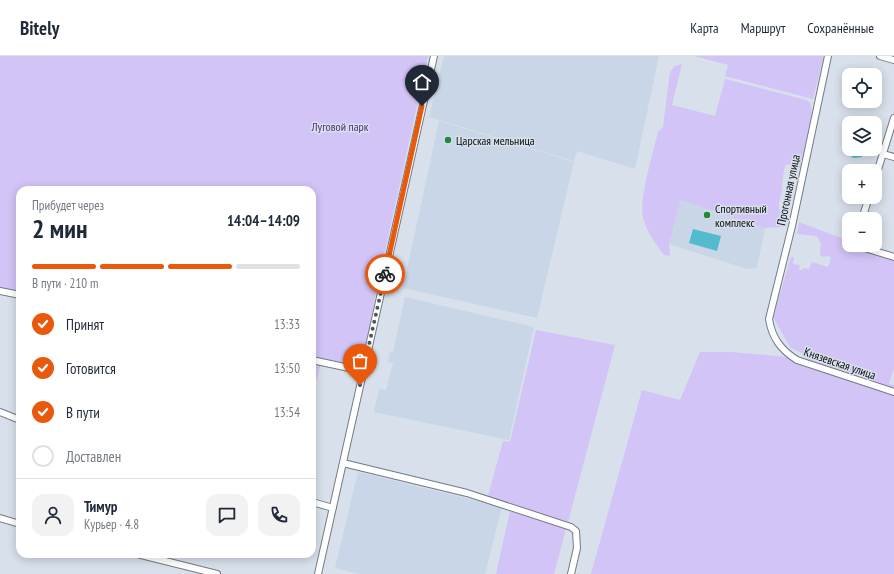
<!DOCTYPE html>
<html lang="ru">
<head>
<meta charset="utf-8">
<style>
  :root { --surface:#fff; --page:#f2f2f3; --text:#1f2937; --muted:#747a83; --line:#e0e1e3; --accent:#ea580c }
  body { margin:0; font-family:"PT Sans Narrow",sans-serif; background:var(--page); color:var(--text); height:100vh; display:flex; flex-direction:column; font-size:15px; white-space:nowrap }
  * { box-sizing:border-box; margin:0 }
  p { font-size:13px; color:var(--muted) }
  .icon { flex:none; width:22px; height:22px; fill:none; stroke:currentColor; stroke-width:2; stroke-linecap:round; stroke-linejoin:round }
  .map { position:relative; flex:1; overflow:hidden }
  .side { position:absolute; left:16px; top:130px; width:300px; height:372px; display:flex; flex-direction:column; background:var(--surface); border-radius:12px; box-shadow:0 2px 10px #0003 }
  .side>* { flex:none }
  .controls { position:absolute; left:842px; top:12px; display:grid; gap:8px }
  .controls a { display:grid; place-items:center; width:40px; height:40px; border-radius:8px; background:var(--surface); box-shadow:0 2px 10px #0003; font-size:20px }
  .pin { position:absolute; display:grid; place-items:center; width:34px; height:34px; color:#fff; margin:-41px -17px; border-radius:50% 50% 50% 0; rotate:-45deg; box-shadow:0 0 4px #0007 }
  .pin .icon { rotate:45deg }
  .courier { position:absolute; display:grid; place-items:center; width:40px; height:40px; margin:-20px; border:3px solid #ea580c; border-radius:50%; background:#fff; color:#222; box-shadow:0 1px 5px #0007 }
  .overview em { font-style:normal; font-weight:800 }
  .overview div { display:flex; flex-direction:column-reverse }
  .overview { display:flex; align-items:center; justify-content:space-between; height:68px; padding:0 16px }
  h1 { font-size:26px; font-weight:800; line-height:30px }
  .bar { display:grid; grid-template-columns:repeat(4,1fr); gap:6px 4px; align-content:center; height:48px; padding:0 16px }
  .bar i { height:5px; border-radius:3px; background:var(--line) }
  .bar .selected { background:var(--accent) }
  .bar p { grid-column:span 4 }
  .line { display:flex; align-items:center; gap:10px; padding:0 16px; border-top:1px solid var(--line) }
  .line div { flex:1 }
  .round { display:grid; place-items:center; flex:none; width:42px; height:42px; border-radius:12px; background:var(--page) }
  ol { padding:0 16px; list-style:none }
  li { display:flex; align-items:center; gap:12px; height:44px }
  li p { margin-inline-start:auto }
  li .icon { padding:4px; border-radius:50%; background:var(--accent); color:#fff; stroke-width:4 }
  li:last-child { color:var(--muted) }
  li i { width:22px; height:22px; border:2px solid var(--line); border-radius:50% }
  header { display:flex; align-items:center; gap:24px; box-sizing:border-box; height:56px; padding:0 20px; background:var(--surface); border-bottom:1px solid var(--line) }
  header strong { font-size:19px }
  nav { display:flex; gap:22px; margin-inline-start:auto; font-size:14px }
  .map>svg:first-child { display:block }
  .built { fill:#c9d6e7 }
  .green { fill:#d2c4f6 }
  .water { fill:#54bbcf }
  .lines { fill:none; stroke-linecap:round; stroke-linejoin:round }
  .minor-casing { stroke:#727a83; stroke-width:8 }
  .minor { stroke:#fff; stroke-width:6 }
  .done { stroke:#51565c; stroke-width:4; stroke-dasharray:0 7.2 }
  .route { stroke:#ea580c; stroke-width:5 }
  .poi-dot { fill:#24873b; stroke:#d8e0eb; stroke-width:1.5 }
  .labels { text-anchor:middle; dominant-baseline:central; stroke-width:3; stroke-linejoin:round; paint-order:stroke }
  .park-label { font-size:12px; fill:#4d2e7d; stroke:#d8e0eb }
  .poi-label { font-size:12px; fill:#090c0f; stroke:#d8e0eb; text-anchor:start }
  .street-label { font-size:12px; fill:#090c0f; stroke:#d8e0eb }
</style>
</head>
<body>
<header>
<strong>Bitely</strong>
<nav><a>Карта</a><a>Маршрут</a><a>Сохранённые</a></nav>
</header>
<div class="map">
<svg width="894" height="518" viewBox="0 0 894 518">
  <rect width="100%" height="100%" fill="#d8e0eb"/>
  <path class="built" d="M 444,0 L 659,0 L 635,113 L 577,95 L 574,105 L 429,61 Z
    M 439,65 L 574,106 L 537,262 L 403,232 Z
    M 681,144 L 765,172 L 757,212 L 747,213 L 669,188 Z
    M 405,241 L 534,271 L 509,384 L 374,356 L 379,333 L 386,334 L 393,307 L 388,306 L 390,295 L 393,296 Z
    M 358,416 L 502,451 L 485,518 L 359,518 L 335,512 Z"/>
  <path class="green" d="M 0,0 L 428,0 L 376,236 L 362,311 L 312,300 L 312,134 L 20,134 L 20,236 L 0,232 Z
    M 694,0 L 824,0 L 813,43 L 725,20 L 728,9 Z
    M 682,8 L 672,49 L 715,60 L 725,23 L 806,44 L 810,47 L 812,56 L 800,112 L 786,108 C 783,116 783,122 782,131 C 782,139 778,144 779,154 L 786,160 L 786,167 L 784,171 L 765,172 L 681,144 L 669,188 L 670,200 L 664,199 C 655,187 646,175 643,161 C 639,143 653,97 658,76 L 663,71 L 670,16 L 675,10 Z
    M 799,166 L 849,185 L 849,189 L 861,189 L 894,201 L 894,312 L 889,328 L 894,329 L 894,518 L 591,518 L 642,334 L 680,344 L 700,296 L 731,296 L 813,303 L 790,291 L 773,261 L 791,201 L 794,201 L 793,208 L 800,209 L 799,214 L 802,214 L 804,212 L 809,213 L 812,206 L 828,211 L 831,202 L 829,200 L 823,201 L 820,199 L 821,188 L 817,180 L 797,178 Z
    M 536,274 L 615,289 L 568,466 L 488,440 L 503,385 L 510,386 Z
    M 312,305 L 321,307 L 312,341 Z
    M 510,455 L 566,473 L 554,518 L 496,518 Z"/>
  <path class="water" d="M 849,89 L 849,93 L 863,94 L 862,101 L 854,102 L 846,98 L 845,95 Z
    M 693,173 L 721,180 L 717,195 L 689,187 Z"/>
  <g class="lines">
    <defs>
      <path id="minor" d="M 828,0 L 792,170 L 769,263 C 772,282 781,294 797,304 L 894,336
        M 880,0 L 894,4
        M 883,98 L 894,101
        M 875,123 L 894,62
        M 862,163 L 869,141
        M 855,189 L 894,201
        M 0,235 L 20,239
        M 312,304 L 363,315
        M 0,356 L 20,364
        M 343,407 L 467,437 L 571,471 L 576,475 L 577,492 L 571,518
        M 312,446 L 333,452
        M 0,462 L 20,468
        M 137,498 L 217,518
        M 318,518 L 434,0"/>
    </defs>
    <use href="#minor" class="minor-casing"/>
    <use href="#minor" class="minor"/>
  </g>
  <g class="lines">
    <path class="done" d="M 360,329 L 385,218"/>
    <path class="route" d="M 385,218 L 422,50"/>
  </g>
  <g class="poi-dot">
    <circle cx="448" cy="84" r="4"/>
    <circle cx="707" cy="159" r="4"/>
  </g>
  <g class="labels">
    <g class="park-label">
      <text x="340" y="70">Луговой парк</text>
    </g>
    <g class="poi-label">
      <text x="456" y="84">Царская мельница</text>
      <text x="715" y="152">Спортивный<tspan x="715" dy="14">комплекс</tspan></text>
    </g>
    <g class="street-label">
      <text transform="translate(788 134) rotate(-78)">Прогонная улица</text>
      <text transform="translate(840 307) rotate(19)">Князевская улица</text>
    </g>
  </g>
</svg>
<div class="controls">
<a><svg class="icon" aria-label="locate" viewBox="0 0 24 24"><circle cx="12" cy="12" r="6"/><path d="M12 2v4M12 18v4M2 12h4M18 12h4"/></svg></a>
<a><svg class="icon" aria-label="layers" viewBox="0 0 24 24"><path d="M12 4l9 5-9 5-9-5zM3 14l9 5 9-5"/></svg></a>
<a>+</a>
<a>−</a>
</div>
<div class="pin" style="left:360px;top:329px;background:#ea580c"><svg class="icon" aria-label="bag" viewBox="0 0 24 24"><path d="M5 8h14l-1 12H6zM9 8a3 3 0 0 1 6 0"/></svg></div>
<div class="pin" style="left:422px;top:50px;background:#1f2937"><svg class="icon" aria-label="home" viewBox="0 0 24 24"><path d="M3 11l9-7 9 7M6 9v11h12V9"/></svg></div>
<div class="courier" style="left:385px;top:218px"><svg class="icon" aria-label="bike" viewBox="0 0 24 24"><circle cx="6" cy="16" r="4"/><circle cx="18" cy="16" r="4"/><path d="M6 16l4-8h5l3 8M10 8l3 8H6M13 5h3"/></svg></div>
<section class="side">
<div class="overview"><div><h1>2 мин</h1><p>Прибудет через</p></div><em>14:04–14:09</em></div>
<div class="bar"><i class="selected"></i><i class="selected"></i><i class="selected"></i><i></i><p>В пути · 210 m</p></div>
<ol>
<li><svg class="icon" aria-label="check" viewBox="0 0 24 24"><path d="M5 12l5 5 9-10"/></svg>Принят<p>13:33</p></li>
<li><svg class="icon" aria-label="check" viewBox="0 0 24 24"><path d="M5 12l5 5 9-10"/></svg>Готовится<p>13:50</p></li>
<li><svg class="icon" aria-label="check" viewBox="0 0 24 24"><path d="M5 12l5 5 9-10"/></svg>В пути<p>13:54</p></li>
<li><i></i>Доставлен</li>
</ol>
<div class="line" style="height:72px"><a class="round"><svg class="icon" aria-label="person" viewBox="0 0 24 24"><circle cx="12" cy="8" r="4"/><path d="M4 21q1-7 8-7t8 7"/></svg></a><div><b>Тимур</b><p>Курьер · 4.8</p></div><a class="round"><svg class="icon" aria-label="chat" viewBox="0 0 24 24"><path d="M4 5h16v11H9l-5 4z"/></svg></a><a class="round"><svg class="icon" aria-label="phone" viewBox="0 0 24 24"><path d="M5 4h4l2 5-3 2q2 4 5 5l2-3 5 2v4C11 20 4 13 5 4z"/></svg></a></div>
</section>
</div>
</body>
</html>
